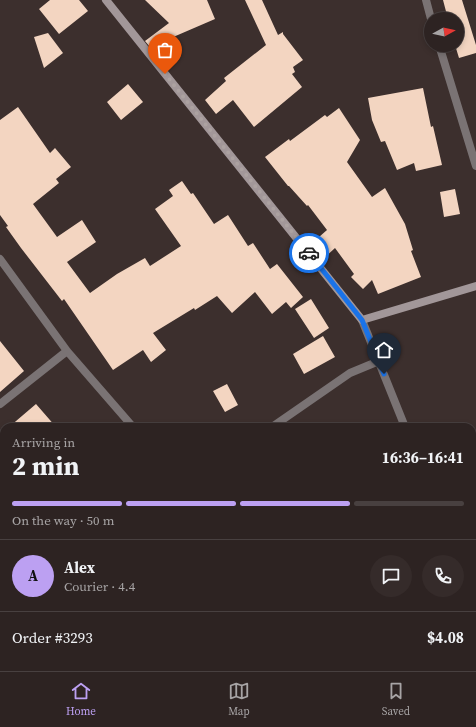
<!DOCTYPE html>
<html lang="en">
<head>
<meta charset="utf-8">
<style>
  :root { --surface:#2d2322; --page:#352b2a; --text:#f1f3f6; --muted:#a7a4a5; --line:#484040; --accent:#bca0f2 }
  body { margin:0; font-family:"Source Serif 4",serif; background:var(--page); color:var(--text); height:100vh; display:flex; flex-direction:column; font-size:15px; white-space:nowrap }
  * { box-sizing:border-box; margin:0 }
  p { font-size:13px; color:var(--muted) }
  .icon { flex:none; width:22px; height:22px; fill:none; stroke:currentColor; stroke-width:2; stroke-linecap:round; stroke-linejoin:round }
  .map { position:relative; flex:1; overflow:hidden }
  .drawer { position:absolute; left:0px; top:423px; width:476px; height:248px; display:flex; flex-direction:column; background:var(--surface); border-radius:12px 12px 0 0; box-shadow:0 2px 6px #0003,0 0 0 1px var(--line) }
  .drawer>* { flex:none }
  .needle { width:26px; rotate:82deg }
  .tools { position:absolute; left:424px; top:12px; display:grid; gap:8px }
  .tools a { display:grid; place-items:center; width:40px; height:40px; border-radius:50%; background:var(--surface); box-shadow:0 2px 6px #0003,0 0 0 1px var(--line); font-size:20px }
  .pin { position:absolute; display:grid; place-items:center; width:34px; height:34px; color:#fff; margin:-41px -17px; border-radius:50% 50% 50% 0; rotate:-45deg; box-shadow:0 0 4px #0007 }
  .pin .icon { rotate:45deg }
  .courier { position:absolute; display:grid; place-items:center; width:40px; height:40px; margin:-20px; border:3px solid #1a73e8; border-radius:50%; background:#fff; color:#222; box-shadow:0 1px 5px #0007 }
  .head em { font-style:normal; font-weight:700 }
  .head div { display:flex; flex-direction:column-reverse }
  .head { display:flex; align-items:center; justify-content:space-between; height:68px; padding:0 12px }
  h1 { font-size:26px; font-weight:700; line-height:30px }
  .bar { display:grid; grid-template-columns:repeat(4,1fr); gap:6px 4px; align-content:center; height:48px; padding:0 12px }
  .bar i { height:5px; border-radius:3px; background:var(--line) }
  .bar .on { background:var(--accent) }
  .bar p { grid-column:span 4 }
  .line { display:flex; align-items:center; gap:10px; padding:0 12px; border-top:1px solid var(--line) }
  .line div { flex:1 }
  .round { display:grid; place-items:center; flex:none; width:42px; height:42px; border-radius:21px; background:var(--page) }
  .dock { display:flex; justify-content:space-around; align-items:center; height:56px; border-top:1px solid var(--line); background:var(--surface); font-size:11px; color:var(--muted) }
  .dock a { display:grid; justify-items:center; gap:2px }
  .dock .on { color:var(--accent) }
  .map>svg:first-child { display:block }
  .building { fill:#f3d5c1 }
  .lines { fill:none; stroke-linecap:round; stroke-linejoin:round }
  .street { stroke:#7a7374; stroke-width:8 }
  .secondary { stroke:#a29799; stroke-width:8 }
  .done { stroke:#aca2a1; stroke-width:4; stroke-dasharray:0 7.2 }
  .route { stroke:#1a73e8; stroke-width:5 }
</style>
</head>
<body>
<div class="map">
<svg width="476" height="671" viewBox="0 0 476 671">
  <rect width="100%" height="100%" fill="#3c2f2d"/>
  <path class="building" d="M 50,0 L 79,0 L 88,11 L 59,34 L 39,9 Z
    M 145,0 L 207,0 L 215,19 L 150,47 L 145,41 L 169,23 Z
    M 245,0 L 262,0 L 278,35 L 283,32 L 283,34 L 303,60 L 293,67 L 295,72 L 292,74 L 302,87 L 254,127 L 233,100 L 216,114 L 205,100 L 226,81 L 224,78 L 266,45 Z
    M 443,0 L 462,0 L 476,45 L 476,53 L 459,58 L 455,45 L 457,45 L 457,19 L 448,19 Z
    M 48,33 L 63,53 L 44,68 L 34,37 Z
    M 128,84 L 143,102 L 121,120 L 107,102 Z
    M 423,88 L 431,127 L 433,126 L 442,165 L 416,171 L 414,163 L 397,170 L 385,141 L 381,142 L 372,120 L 368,98 Z
    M 18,107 L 50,153 L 55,148 L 71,167 L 56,179 L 59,183 L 33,204 L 57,237 L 82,220 L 96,242 L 67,262 L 90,293 L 117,274 L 145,258 L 150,266 L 181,246 L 155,209 L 173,196 L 169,190 L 182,181 L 191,194 L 193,193 L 214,224 L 228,215 L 248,246 L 253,243 L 270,269 L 277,264 L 303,297 L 291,308 L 286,302 L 272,314 L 255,292 L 232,313 L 217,296 L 195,310 L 194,308 L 153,333 L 166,350 L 151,362 L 143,350 L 113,370 L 64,299 L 62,301 L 21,248 L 6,227 L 8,226 L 0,215 L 0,120 Z
    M 339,108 L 360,140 L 347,162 L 372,197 L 385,188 L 405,224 L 413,250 L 411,251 L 421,277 L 378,294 L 372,280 L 363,289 L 351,277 L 354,274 L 335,248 L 323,259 L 310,246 L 319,237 L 327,230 L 308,205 L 307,206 L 289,186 L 288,186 L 265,157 L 289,139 L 290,141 L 325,115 L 327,117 Z
    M 455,189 L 460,214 L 444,217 L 440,192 Z
    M 311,299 L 329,328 L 314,338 L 295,309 Z
    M 323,336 L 335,357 L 304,374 L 293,354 Z
    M 0,341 L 24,371 L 0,392 Z
    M 227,384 L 238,405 L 225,412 L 213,391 Z
    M 36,404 L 56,427 L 9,427 Z"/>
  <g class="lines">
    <path class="street" d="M 426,0 L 431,19
      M 439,45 L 476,166
      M 0,259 L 67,351 L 133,427
      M 362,320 L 405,427
      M 0,404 L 67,351
      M 272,427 L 350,373 L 379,361
      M 0,596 L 4,601
      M 55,667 L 58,671
      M 442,671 L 442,667"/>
    <path class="secondary" d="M 106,0 L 362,320 L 476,286"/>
  </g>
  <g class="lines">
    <path class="done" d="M 165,74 L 309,253"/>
    <path class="route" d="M 309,253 L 362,320 L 384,374"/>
  </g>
</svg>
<div class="tools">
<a><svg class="needle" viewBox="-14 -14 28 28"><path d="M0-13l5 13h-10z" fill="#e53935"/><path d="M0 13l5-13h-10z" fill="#a7a4a5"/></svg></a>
</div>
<div class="pin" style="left:165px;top:74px;background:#ea580c"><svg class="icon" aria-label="bag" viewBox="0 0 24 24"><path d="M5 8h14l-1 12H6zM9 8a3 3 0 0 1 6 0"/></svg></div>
<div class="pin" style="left:384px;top:374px;background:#1f2937"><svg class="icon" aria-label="home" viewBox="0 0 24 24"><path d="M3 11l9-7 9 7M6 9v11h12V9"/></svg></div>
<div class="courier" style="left:309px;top:253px"><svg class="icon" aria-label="car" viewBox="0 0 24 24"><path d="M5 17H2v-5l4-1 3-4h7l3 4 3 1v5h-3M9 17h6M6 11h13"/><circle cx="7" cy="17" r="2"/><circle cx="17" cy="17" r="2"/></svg></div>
<section class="drawer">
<div class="head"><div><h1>2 min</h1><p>Arriving in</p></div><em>16:36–16:41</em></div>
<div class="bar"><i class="on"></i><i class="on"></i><i class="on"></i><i></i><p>On the way · 50 m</p></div>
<div class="line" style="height:72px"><b class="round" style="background:var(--accent);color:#111">A</b><div><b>Alex</b><p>Courier · 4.4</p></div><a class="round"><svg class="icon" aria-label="chat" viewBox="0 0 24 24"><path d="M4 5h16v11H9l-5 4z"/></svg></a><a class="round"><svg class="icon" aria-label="phone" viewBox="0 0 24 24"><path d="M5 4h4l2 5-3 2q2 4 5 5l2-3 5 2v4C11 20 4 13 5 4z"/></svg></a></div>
<div class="line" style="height:52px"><div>Order #3293</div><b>$4.08</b></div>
</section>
</div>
<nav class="dock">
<a class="on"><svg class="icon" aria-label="home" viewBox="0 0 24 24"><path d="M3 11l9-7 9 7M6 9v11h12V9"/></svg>Home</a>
<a><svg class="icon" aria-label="map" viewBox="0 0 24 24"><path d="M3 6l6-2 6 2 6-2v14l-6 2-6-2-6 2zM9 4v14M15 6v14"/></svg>Map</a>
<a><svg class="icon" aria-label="saved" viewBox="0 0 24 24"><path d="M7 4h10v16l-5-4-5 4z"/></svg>Saved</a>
</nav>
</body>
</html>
